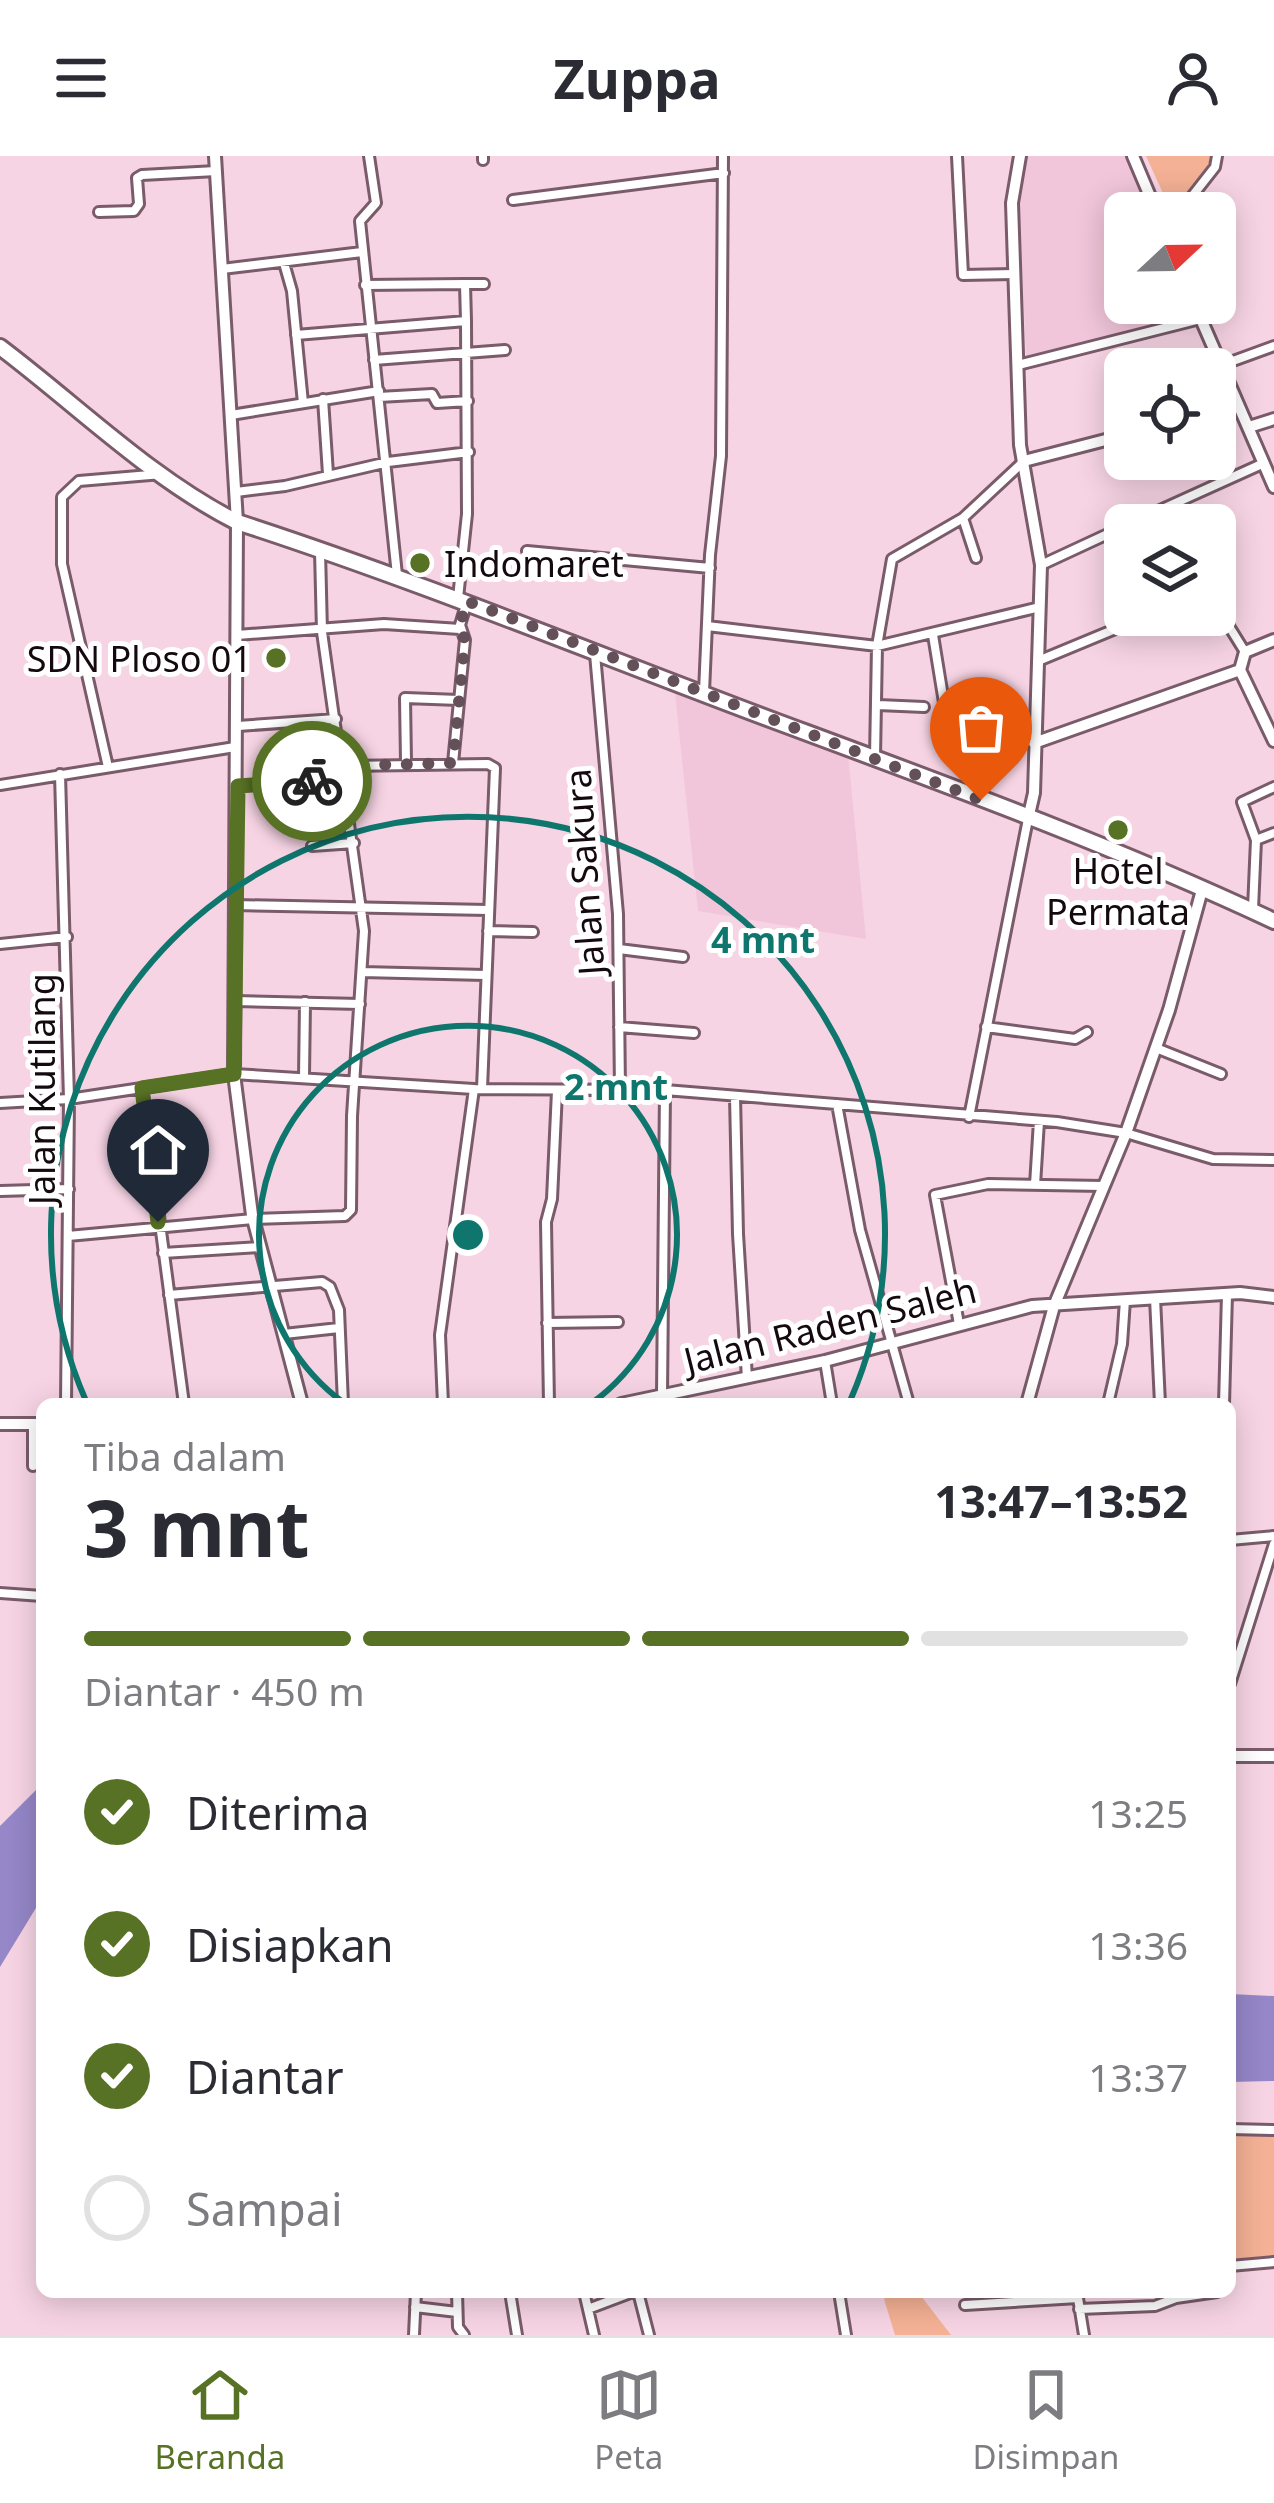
<!DOCTYPE html>
<html lang="id">
<head>
<meta charset="utf-8">
<style>
  :root { --surface:#fff; --page:#f7f7f7; --text:#2b2b33; --muted:#7c7c81; --line:#e1e1e2; --accent:#587225 }
  body { margin:0; font-family:"Noto Sans",sans-serif; background:var(--page); color:var(--text); height:100vh; display:flex; flex-direction:column; font-size:45px; white-space:nowrap }
  * { box-sizing:border-box; margin:0 }
  p { font-size:39px; color:var(--muted) }
  .icon { flex:none; width:66px; height:66px; fill:none; stroke:currentColor; stroke-width:2; stroke-linecap:round; stroke-linejoin:round }
  .map { position:relative; flex:1; overflow:hidden }
  .sheet { position:absolute; left:36px; top:1242px; width:1200px; height:900px; display:flex; flex-direction:column; background:var(--surface); border-radius:18px; box-shadow:0 6px 30px #0003 }
  .sheet>* { flex:none }
  .needle { width:78px; rotate:68deg }
  .buttons { position:absolute; left:1104px; top:36px; display:grid; gap:24px }
  .buttons a { display:grid; place-items:center; width:132px; height:132px; border-radius:18px; background:var(--surface); box-shadow:0 6px 30px #0003; font-size:60px }
  .pin { position:absolute; display:grid; place-items:center; width:102px; height:102px; color:#fff; margin:-123px -51px; border-radius:50% 50% 50% 0; rotate:-45deg; box-shadow:0 0 12px #0007 }
  .pin .icon { rotate:45deg }
  .courier { position:absolute; display:grid; place-items:center; width:120px; height:120px; margin:-60px; border:9px solid #587225; border-radius:50%; background:#fff; color:#222; box-shadow:0 3px 15px #0007 }
  .summary em { font-style:normal; font-weight:700 }
  .summary div { display:flex; flex-direction:column-reverse }
  .summary { display:flex; align-items:center; justify-content:space-between; height:204px; padding:0 48px }
  h1 { font-size:78px; font-weight:700; line-height:90px }
  .bar { display:grid; grid-template-columns:repeat(4,1fr); gap:18px 12px; align-content:center; height:144px; padding:0 48px }
  .bar i { height:15px; border-radius:9px; background:var(--line) }
  .bar .selected { background:var(--accent) }
  .bar p { grid-column:span 4 }
  ol { padding:0 48px; list-style:none }
  li { display:flex; align-items:center; gap:36px; height:132px }
  li p { margin-inline-start:auto }
  li .icon { padding:12px; border-radius:50%; background:var(--accent); color:#fff; stroke-width:4 }
  li:last-child { color:var(--muted) }
  li i { width:66px; height:66px; border:6px solid var(--line); border-radius:50% }
  header { display:flex; justify-content:space-between; align-items:center; height:156px; padding:0 48px; background:var(--surface); font-size:54px; font-weight:700 }
  .tab-bar { display:flex; justify-content:space-around; align-items:center; height:168px; border-top:3px solid var(--line); background:var(--surface); font-size:33px; color:var(--muted) }
  .tab-bar a { display:grid; justify-items:center; gap:6px }
  .tab-bar .selected { color:var(--accent) }
  .map>svg:first-child { display:block }
  .built { fill:#f1c6da }
  .green { fill:#f4b195 }
  .water { fill:#9587c8 }
  .lines { fill:none; stroke-linecap:round; stroke-linejoin:round }
  .minor-casing { stroke:#795b69; stroke-width:14 }
  .tertiary-casing { stroke:#795b69; stroke-width:16 }
  .secondary-casing { stroke:#795b69; stroke-width:16 }
  .trunk-casing { stroke:#795b69; stroke-width:20 }
  .minor { stroke:#fff; stroke-width:8 }
  .tertiary { stroke:#fff; stroke-width:10 }
  .secondary { stroke:#fff; stroke-width:10 }
  .trunk { stroke:#fff; stroke-width:14 }
  .done { stroke:#635059; stroke-width:12; stroke-dasharray:0 21.6 }
  .route { stroke:#587225; stroke-width:15 }
  .ring { fill:none; stroke:#0f766e; stroke-width:6 }
  .poi-dot { fill:#587225; stroke:#fff; stroke-width:4.5 }
  .labels { text-anchor:middle; dominant-baseline:central; stroke-width:10; stroke-linejoin:round; paint-order:stroke }
  .poi-label { font-size:36px; fill:#13090e; stroke:#fff; text-anchor:start }
  .street-label { font-size:36px; fill:#13090e; stroke:#fff }
  .centre { fill:#0f766e; stroke:#fff; stroke-width:6 }
  .ring-label { font-size:36px; text-anchor:middle; font-weight:bold; fill:#0f766e; stroke:#fff; stroke-width:10; stroke-linejoin:round; paint-order:stroke }
</style>
</head>
<body>
<header><svg class="icon" aria-label="menu" viewBox="0 0 24 24"><path d="M4 6h16M4 12h16M4 18h16"/></svg>Zuppa<svg class="icon" aria-label="person" viewBox="0 0 24 24"><circle cx="12" cy="8" r="4"/><path d="M4 21q1-7 8-7t8 7"/></svg></header>
<div class="map">
<svg width="1274" height="2179" viewBox="0 0 1274 2179">
  <rect width="100%" height="100%" fill="#f7d4e4"/>
  <path class="built" d="M 1024,0 L 1127,0 L 1152,57 L 1125,57 L 1125,147 L 1191,147 L 1196,158 L 1026,200 L 1019,41 Z
    M 674,528 L 848,598 L 866,783 L 698,755 Z"/>
  <path class="green" d="M 1146,0 L 1213,0 L 1211,10 L 1172,57 Z
    M 1230,1973 L 1274,1974 L 1274,2103 L 1230,2108 Z
    M 893,2136 L 918,2136 L 951,2179 L 895,2179 L 884,2143 Z"/>
  <path class="water" d="M 42,1628 L 42,1742 L 0,1811 L 0,1670 Z
    M 1230,1838 L 1274,1840 L 1274,1925 L 1230,1926 Z"/>
  <g class="lines">
    <defs>
      <path id="minor" d="M 369,0 L 376,47 L 360,65 L 397,419
        M 483,0 L 483,4
        M 957,0 L 963,119 L 1014,118
        M 513,44 L 724,17
        M 99,56 L 134,55 L 139,48 L 137,22 L 142,19 L 216,15
        M 1179,57 L 1215,11 L 1217,0
        M 284,107 L 292,135 L 303,247
        M 222,113 L 362,96
        M 465,128 L 484,128
        M 365,129 L 465,128 L 466,165
        M 296,179 L 466,165 L 467,358 L 458,442
        M 374,204 L 505,194
        M 1018,209 L 1200,163
        M 1222,209 L 1274,190
        M 379,241 L 432,238 L 437,247 L 468,245
        M 323,243 L 328,318
        M 231,259 L 379,235
        M 236,336 L 285,330 L 388,306 L 469,296
        M 963,362 L 976,402
        M 1127,369 L 1264,307
        M 527,395 L 710,412
        M 1041,409 L 1125,370
        M 1215,455 L 1222,459 L 1245,496
        M 707,470 L 877,490 L 1040,451
        M 237,479 L 384,468 L 460,473
        M 933,479 L 946,559 L 995,564
        M 595,498 L 618,758 L 620,934
        M 1038,505 L 1149,459
        M 704,536 L 710,399 L 721,300 L 723,0
        M 878,549 L 924,551
        M 238,570 L 336,563
        M 875,601 L 877,490 L 892,403 L 963,362 L 1023,306
        M 406,606 L 405,542 L 459,544
        M 453,607 L 465,484 L 460,469 L 466,449
        M 344,610 L 488,608 L 495,612 L 482,933
        M 108,611 L 62,408 L 62,341 L 79,325 L 162,318
        M 60,618 L 69,943 L 66,1248
        M 0,629 L 235,591
        M 238,630 L 345,622
        M 1256,684 L 1242,646 L 1274,631
        M 312,690 L 354,687
        M 235,749 L 488,754
        M 1253,753 L 1256,684 L 1274,677
        M 488,775 L 533,776
        M 0,788 L 67,781
        M 619,793 L 683,801
        M 362,816 L 485,819
        M 235,845 L 360,848
        M 619,871 L 694,877
        M 986,871 L 1075,883 L 1087,876
        M 1156,892 L 1221,918
        M 304,921 L 305,846
        M 142,932 L 184,1248
        M 735,940 L 738,1078 L 747,1222
        M 0,947 L 69,943 L 234,918 L 474,933 L 665,934 L 1057,966 L 1126,977 L 1213,1003 L 1274,1004
        M 837,948 L 860,1074 L 909,1248
        M 969,961 L 1028,663
        M 1035,1029 L 1039,965
        M 0,1035 L 69,1033
        M 68,1080 L 253,1063 L 345,1060 L 351,1054 L 352,960 L 364,775 L 322,476 L 320,395
        M 163,1097 L 261,1091
        M 169,1139 L 322,1126 L 330,1131 L 339,1154 L 343,1248
        M 1155,1142 L 1160,1248
        M 547,1167 L 618,1166
        M 959,1168 L 935,1039 L 988,1028 L 1103,1030
        M 284,1178 L 339,1172
        M 825,1205 L 832,1248
        M 662,1239 L 665,934
        M 443,1248 L 440,1179 L 474,933
        M 549,1248 L 546,1066 L 552,1043 L 557,935
        M 1108,1248 L 1122,1188 L 1125,1144
        M 1224,1248 L 1227,1138
        M 33,1310 L 33,1268
        M 1230,1384 L 1274,1380
        M 0,1437 L 42,1440
        M 1230,1528 L 1274,1388
        M 1230,1973 L 1274,1974
        M 1230,2110 L 1274,2106
        M 457,2136 L 458,2171 L 464,2179
        M 510,2136 L 517,2179
        M 584,2136 L 594,2179
        M 638,2136 L 649,2179
        M 839,2136 L 846,2179
        M 1077,2136 L 1084,2179
        M 965,2149 L 1078,2142
        M 415,2151 L 457,2156
        M 588,2153 L 633,2136
        M 1079,2153 L 1155,2150 L 1176,2142 L 1217,2136
        M 414,2179 L 416,2136"/>
      <path id="tertiary" d="M 215,0 L 237,366 L 234,918 L 252,1059 L 302,1248
        M 1020,0 L 1012,47 L 1020,289 L 1041,409 L 1034,637 L 1028,663
        M 1215,255 L 1238,249
        M 1024,305 L 1125,279
        M 1274,484 L 1245,496 L 1240,514 L 1274,585
        M 1034,587 L 1240,514
        M 621,1248 L 825,1205 L 1032,1150 L 1240,1137 L 1274,1141
        M 1027,1248 L 1054,1150 L 1126,977 L 1169,854 L 1202,734
        M 0,1268 L 42,1268
        M 1230,1600 L 1274,1600"/>
      <path id="secondary" d="M 1133,0 L 1157,57
        M 1194,147 L 1274,331
        M 1249,271 L 1274,263"/>
      <path id="trunk" d="M 0,191 C 77,249 150,322 237,366 C 419,425 596,498 775,565 C 942,627 1112,689 1274,765"/>
    </defs>
    <use href="#minor" class="minor-casing"/>
    <use href="#tertiary" class="tertiary-casing"/>
    <use href="#secondary" class="secondary-casing"/>
    <use href="#trunk" class="trunk-casing"/>
    <use href="#minor" class="minor"/>
    <use href="#tertiary" class="tertiary"/>
    <use href="#secondary" class="secondary"/>
    <use href="#trunk" class="trunk"/>
  </g>
  <g class="lines">
    <path class="done" d="M 312,625 L 345,622 L 344,610 L 453,607 L 465,484 L 460,469 L 467,445 L 981,644"/>
    <path class="route" d="M 158,1066 L 142,932 L 234,918 L 238,630 L 312,625"/>
  </g>
  <g class="ring">
    <path d="M344 1247A209 209 0 1 1 592 1247"/>
    <path d="M86 1245A417 417 0 1 1 850 1245"/>
  </g>
  <g class="poi-dot">
    <circle cx="420" cy="407" r="12"/>
    <circle cx="276" cy="502" r="12"/>
    <circle cx="1118" cy="674" r="12"/>
  </g>
  <g class="labels">
    <g class="poi-label">
      <text x="444" y="407">Indomaret</text>
      <text x="252" y="502" text-anchor="end">SDN Ploso 01</text>
      <text x="1118" y="714" text-anchor="middle">Hotel<tspan x="1118" dy="41">Permata</tspan></text>
    </g>
    <g class="street-label">
      <text transform="translate(584 716) rotate(-94)">Jalan Sakura</text>
      <text transform="translate(41 933) rotate(-90)">Jalan Kutilang</text>
      <text transform="translate(830 1169) rotate(-14)">Jalan Raden Saleh</text>
    </g>
  </g>
  <circle cx="468" cy="1079" r="18" class="centre"/>
  <g class="ring-label">
    <text x="763" y="797">4 mnt</text>
    <text x="616" y="944">2 mnt</text>
  </g>
</svg>
<div class="buttons">
<a><svg class="needle" viewBox="-14 -14 28 28"><path d="M0-13l5 13h-10z" fill="#e53935"/><path d="M0 13l5-13h-10z" fill="#7c7c81"/></svg></a>
<a><svg class="icon" aria-label="locate" viewBox="0 0 24 24"><circle cx="12" cy="12" r="6"/><path d="M12 2v4M12 18v4M2 12h4M18 12h4"/></svg></a>
<a><svg class="icon" aria-label="layers" viewBox="0 0 24 24"><path d="M12 4l9 5-9 5-9-5zM3 14l9 5 9-5"/></svg></a>
</div>
<div class="pin" style="left:981px;top:644px;background:#ea580c"><svg class="icon" aria-label="bag" viewBox="0 0 24 24"><path d="M5 8h14l-1 12H6zM9 8a3 3 0 0 1 6 0"/></svg></div>
<div class="pin" style="left:158px;top:1066px;background:#1f2937"><svg class="icon" aria-label="home" viewBox="0 0 24 24"><path d="M3 11l9-7 9 7M6 9v11h12V9"/></svg></div>
<div class="courier" style="left:312px;top:625px"><svg class="icon" aria-label="bike" viewBox="0 0 24 24"><circle cx="6" cy="16" r="4"/><circle cx="18" cy="16" r="4"/><path d="M6 16l4-8h5l3 8M10 8l3 8H6M13 5h3"/></svg></div>
<section class="sheet">
<div class="summary"><div><h1>3 mnt</h1><p>Tiba dalam</p></div><em>13:47–13:52</em></div>
<div class="bar"><i class="selected"></i><i class="selected"></i><i class="selected"></i><i></i><p>Diantar · 450 m</p></div>
<ol>
<li><svg class="icon" aria-label="check" viewBox="0 0 24 24"><path d="M5 12l5 5 9-10"/></svg>Diterima<p>13:25</p></li>
<li><svg class="icon" aria-label="check" viewBox="0 0 24 24"><path d="M5 12l5 5 9-10"/></svg>Disiapkan<p>13:36</p></li>
<li><svg class="icon" aria-label="check" viewBox="0 0 24 24"><path d="M5 12l5 5 9-10"/></svg>Diantar<p>13:37</p></li>
<li><i></i>Sampai</li>
</ol>
</section>
</div>
<nav class="tab-bar">
<a class="selected"><svg class="icon" aria-label="home" viewBox="0 0 24 24"><path d="M3 11l9-7 9 7M6 9v11h12V9"/></svg>Beranda</a>
<a><svg class="icon" aria-label="map" viewBox="0 0 24 24"><path d="M3 6l6-2 6 2 6-2v14l-6 2-6-2-6 2zM9 4v14M15 6v14"/></svg>Peta</a>
<a><svg class="icon" aria-label="saved" viewBox="0 0 24 24"><path d="M7 4h10v16l-5-4-5 4z"/></svg>Disimpan</a>
</nav>
</body>
</html>
